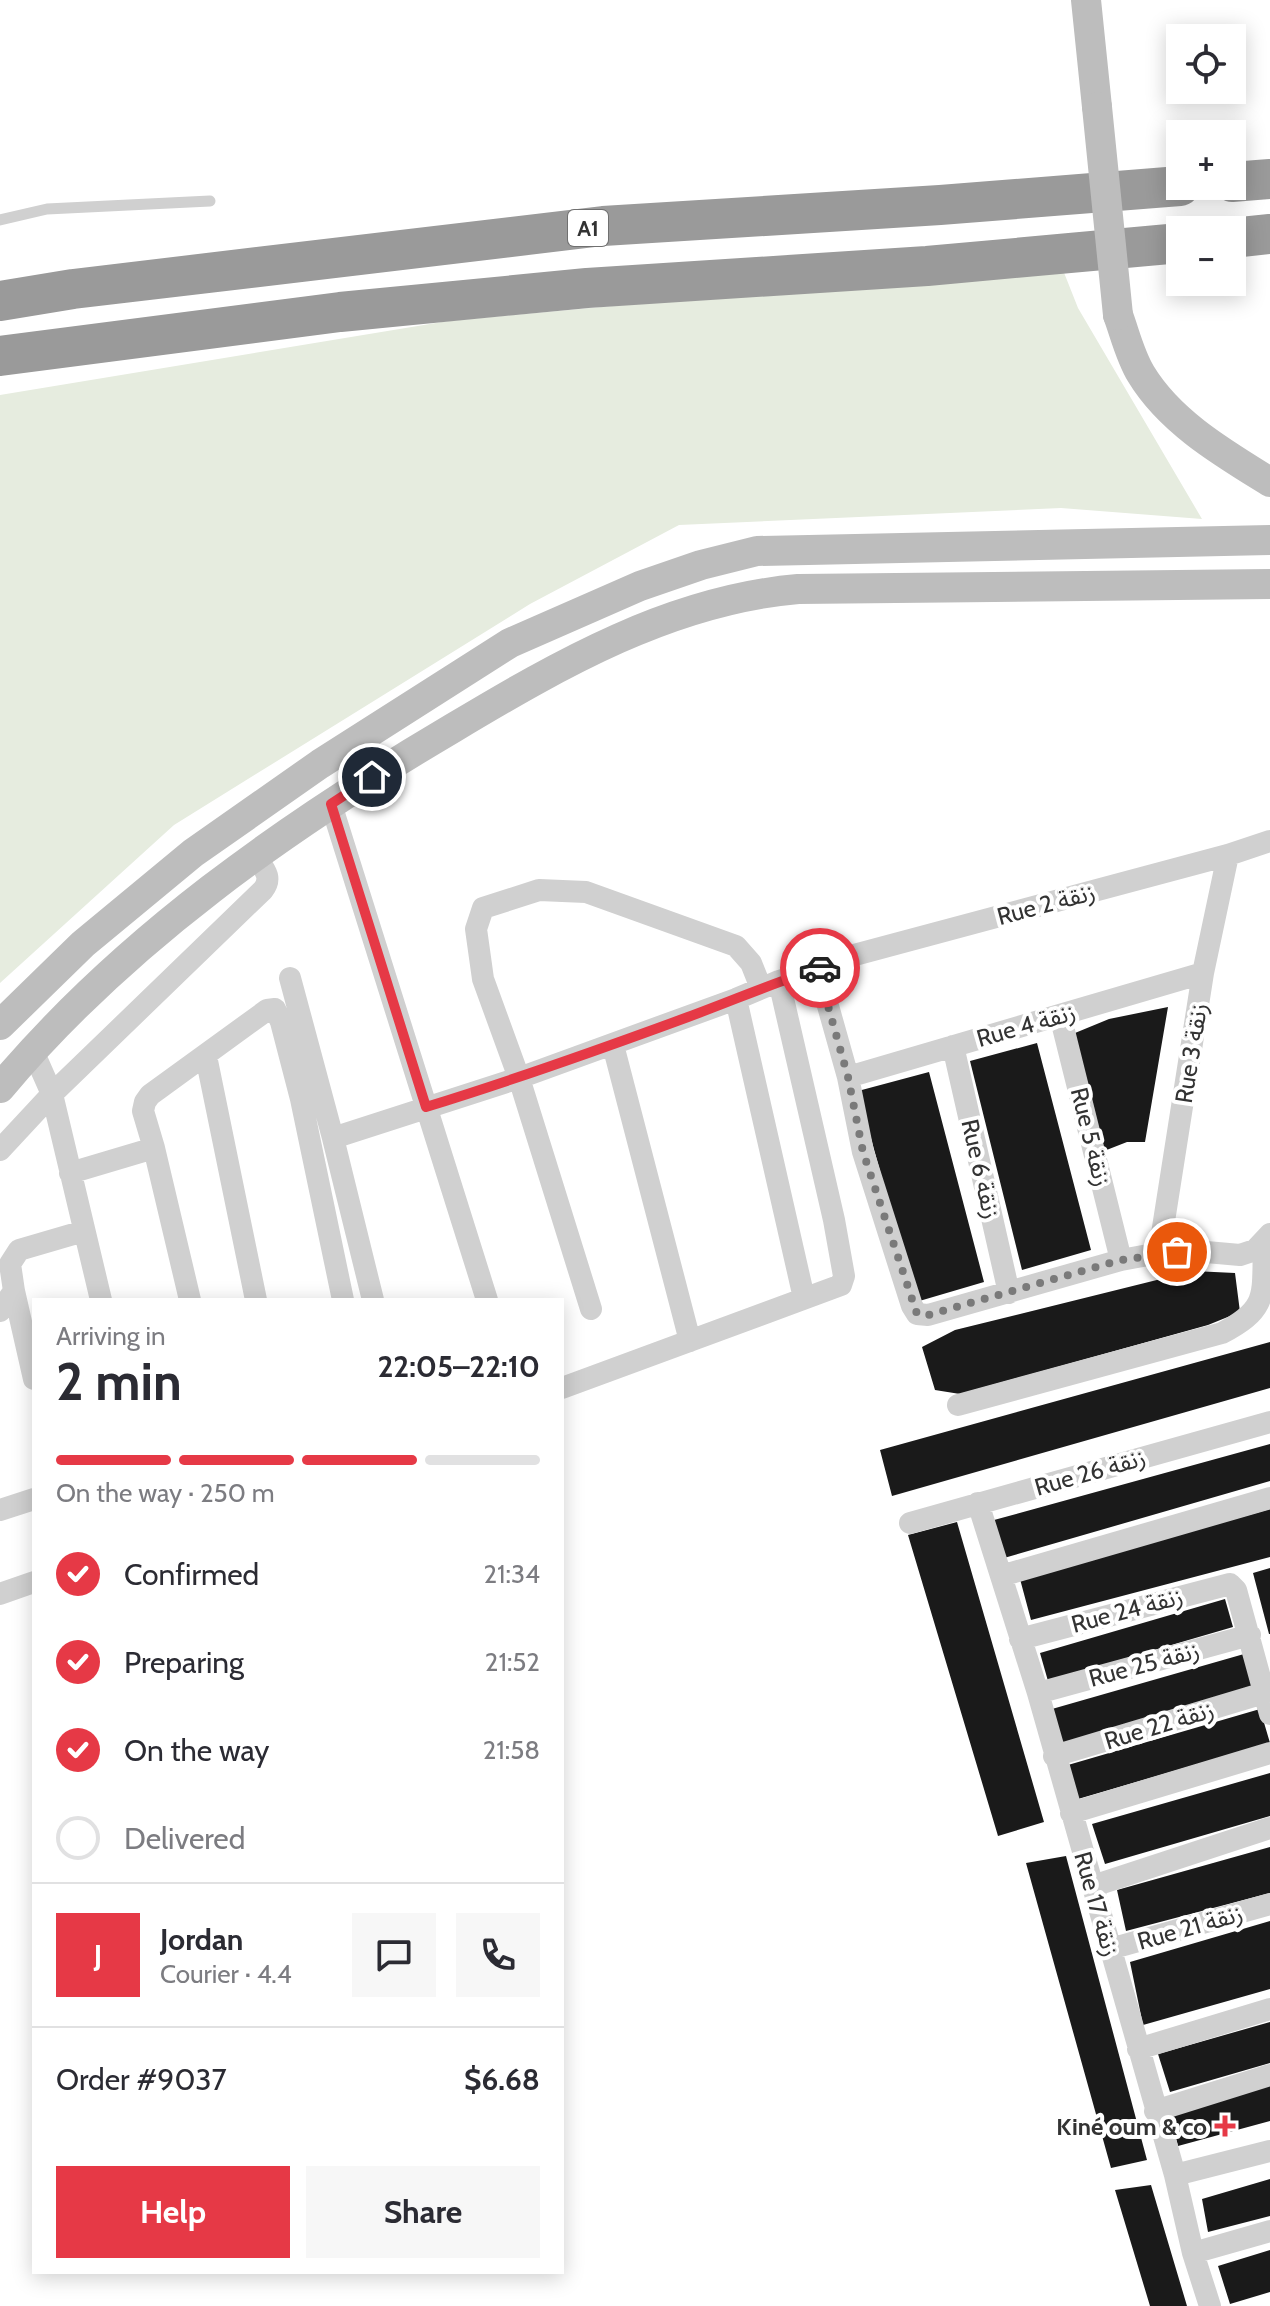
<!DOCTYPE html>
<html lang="en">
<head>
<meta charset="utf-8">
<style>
  :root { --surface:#fff; --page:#f7f7f7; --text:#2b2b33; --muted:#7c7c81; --line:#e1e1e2; --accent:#e63946 }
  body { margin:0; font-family:Cabin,"Noto Sans Arabic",sans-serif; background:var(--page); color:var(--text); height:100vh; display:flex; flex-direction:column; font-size:30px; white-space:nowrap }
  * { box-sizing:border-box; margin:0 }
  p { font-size:26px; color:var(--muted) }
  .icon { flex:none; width:44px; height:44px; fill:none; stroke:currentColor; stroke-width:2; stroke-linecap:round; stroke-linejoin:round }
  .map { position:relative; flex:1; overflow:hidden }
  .panel { position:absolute; left:32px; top:1298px; width:532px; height:976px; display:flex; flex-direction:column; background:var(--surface); border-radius:0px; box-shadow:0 4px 20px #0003 }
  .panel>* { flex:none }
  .tools { position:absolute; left:1166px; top:24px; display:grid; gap:16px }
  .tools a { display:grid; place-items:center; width:80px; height:80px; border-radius:0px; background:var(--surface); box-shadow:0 4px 20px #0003; font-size:40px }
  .pin { position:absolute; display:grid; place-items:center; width:68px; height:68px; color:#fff; margin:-34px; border:4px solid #fff; border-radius:50%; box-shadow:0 2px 8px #0007 }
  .courier { position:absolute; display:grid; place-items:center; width:80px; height:80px; margin:-40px; border:6px solid #e63946; border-radius:50%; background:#fff; color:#222; box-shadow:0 2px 10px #0007 }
  .head em { font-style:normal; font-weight:700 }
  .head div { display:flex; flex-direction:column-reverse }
  .head { display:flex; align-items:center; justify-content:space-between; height:136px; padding:0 24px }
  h1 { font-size:52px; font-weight:700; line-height:60px }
  .bar { display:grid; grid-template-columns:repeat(4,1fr); gap:12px 8px; align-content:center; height:96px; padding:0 24px }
  .bar i { height:10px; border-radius:6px; background:var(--line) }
  .bar .on { background:var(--accent) }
  .bar p { grid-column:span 4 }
  .line { display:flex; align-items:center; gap:20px; padding:0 24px; border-top:2px solid var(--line) }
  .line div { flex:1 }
  .round { display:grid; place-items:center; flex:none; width:84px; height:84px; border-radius:0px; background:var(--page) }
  ol { padding:0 24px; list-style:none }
  li { display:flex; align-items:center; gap:24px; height:88px }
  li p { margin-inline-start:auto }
  li .icon { padding:8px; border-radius:50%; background:var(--accent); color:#fff; stroke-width:4 }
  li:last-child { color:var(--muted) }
  li i { width:44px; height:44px; border:4px solid var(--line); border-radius:50% }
  .primary-button { display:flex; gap:16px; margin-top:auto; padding:16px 24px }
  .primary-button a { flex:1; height:92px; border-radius:0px; background:var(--accent); color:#fff; font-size:32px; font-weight:700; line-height:92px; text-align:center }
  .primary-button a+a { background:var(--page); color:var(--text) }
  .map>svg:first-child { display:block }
  .green { fill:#e6ecdf }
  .building { fill:#1a1a1a }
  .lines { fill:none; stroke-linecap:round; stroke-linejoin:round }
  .lane { stroke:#d0d0d0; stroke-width:11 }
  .street { stroke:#d0d0d0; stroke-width:22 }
  .secondary { stroke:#bdbdbd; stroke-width:30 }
  .highway { stroke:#9a9a9a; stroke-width:40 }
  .secondary-bridge { stroke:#bdbdbd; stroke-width:30 }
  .done { stroke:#7a7a7a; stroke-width:8; stroke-dasharray:0 14.4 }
  .route { stroke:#e63946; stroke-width:10 }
  .poi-dot { fill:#e63946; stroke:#fff; stroke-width:3 }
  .labels { text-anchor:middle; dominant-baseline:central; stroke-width:8; stroke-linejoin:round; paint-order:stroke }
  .shield { fill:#fff; stroke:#707070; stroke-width:2 }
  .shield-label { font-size:22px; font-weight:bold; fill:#333 }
  .street-label { font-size:24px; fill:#333; stroke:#fff }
  .poi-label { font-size:24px; font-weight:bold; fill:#333; stroke:#fff; text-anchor:end }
</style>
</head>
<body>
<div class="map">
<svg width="1270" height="2306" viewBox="0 0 1270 2306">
  <rect width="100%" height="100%" fill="#fff"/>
  <path class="green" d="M 1061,265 L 1078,308 L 1202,519 L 1061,508 L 679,525 L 530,604 L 174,825 L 0,983 L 0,395 L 448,321 Z"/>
  <path class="building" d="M 1168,1007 L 1145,1142 L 1127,1142 L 1104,1151 L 1075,1033 L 1109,1019 Z
    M 1037,1043 L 1091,1250 L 1022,1270 L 970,1061 Z
    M 929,1072 L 984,1282 L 916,1302 L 858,1091 Z
    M 1193,1271 L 1235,1273 L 1240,1312 L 1208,1325 L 960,1394 L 935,1390 L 922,1347 L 955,1330 Z
    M 1270,1342 L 1270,1388 L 892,1496 L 880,1450 Z
    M 1270,1444 L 1270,1481 L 1004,1558 L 994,1520 Z
    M 1270,1509 L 1270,1557 L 1031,1620 L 1020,1579 Z
    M 957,1522 L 1044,1822 L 998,1836 L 908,1535 Z
    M 1270,1568 L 1270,1634 L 1269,1634 L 1253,1573 Z
    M 1225,1599 L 1233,1627 L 1048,1681 L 1040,1653 Z
    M 1244,1654 L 1254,1688 L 1062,1744 L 1052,1709 Z
    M 1260,1709 L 1270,1743 L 1078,1799 L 1068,1765 Z
    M 1270,1773 L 1270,1816 L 1105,1864 L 1092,1824 Z
    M 1270,1847 L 1270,1893 L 1126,1931 L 1117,1890 Z
    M 1066,1856 L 1147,2160 L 1111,2168 L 1026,1863 Z
    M 1270,1921 L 1270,1989 L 1143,2025 L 1130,1962 Z
    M 1270,2022 L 1270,2063 L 1170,2092 L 1158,2054 Z
    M 1270,2085 L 1270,2121 L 1178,2146 L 1170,2115 Z
    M 1270,2179 L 1270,2216 L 1208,2232 L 1202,2199 Z
    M 1151,2185 L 1187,2306 L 1150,2306 L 1115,2190 Z
    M 1270,2250 L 1270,2292 L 1230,2304 L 1218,2266 Z"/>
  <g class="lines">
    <path class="lane" d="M 0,220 L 47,209 L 210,201"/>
    <path class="street" d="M 331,804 L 487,1300
      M 822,968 L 821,981 L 848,1077 L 863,1152 L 912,1306 L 917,1314 L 928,1315 L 1121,1260 L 1159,1253 L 1195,1251 L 1240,1255 L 1255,1250 L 1270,1234
      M 290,978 L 333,1138
      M 736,999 L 804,1298
      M 1060,1015 L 1121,1260
      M 613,1045 L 690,1341
      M 953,1046 L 1009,1293
      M 33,1051 L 52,1094 L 101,1300
      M 206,1056 L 256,1300
      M 848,1077 L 1203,973
      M 0,1150 L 52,1094 L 263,890 C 273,877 264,869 256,857
      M 70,1173 L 154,1148
      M 1159,1253 L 1203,973 L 1228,855
      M 14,1291 L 34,1379
      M 190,1300 L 154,1148 L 143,1111 L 145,1102 L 150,1095 L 267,1010 L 275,1009 L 281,1022 L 301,1099 L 343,1300
      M 373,1300 L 333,1138 L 519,1078 L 736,999 L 779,981 L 822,968 L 832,961 L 1228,855 L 1270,841
      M 591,1309 L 519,1078 L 483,979 L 476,929 L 483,908 L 539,890 L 586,892 L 736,946 L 751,963 L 761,988
      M 0,1311 L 14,1291 L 10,1264 L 19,1250 L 84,1231
      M 562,1388 L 841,1285 L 844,1276 L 834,1220 L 779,981
      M 958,1405 L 1222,1333 C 1270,1308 1262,1294 1264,1243
      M 978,1503 L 1038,1693 L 1175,2175 L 1193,2253 L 1210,2306
      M 0,1510 L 34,1499
      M 910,1523 L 1270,1422
      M 1001,1576 L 1270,1498
      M 0,1594 L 34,1582
      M 1020,1639 L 1230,1584 L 1236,1590 L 1270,1714
      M 1038,1693 L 1250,1635
      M 1054,1756 L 1264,1693
      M 1071,1813 L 1270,1753
      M 1093,1886 L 1270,1828
      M 1110,1949 L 1270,1904
      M 1138,2049 L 1270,2009
      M 1155,2111 L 1270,2075
      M 1175,2175 L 1270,2151
      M 1193,2253 L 1270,2231"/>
    <path class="secondary" d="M 1086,0 L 1097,107
      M 1118,315 C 1125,334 1130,356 1141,374 C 1170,422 1223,453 1270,482
      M 0,1025 L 83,944 L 193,853 L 320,764 L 510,643 L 640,586 L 701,565 L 757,551 L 1270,540
      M 0,1088 C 124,940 287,826 453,728 C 560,664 671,600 798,589 L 1270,584"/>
    <path class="highway" d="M 1232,182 L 1270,179
      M 1232,238 L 1270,234
      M 0,301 L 73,289 L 603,226 L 940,205 L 1180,186
      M 0,356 L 340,312 L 587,288 L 927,266 L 1180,243"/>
    <path class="secondary-bridge" d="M 1097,107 L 1118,315"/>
  </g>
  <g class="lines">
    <path class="done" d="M 820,968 L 822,968 L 821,981 L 848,1077 L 863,1152 L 917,1314 L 928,1315 L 1121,1260 L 1177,1252"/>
    <path class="route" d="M 372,777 L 331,804 L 426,1107 C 514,1080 601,1049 688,1017 C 732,1001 775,982 820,968"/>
  </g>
  <path class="poi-dot" d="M1221 2114h8v8h8v8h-8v8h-8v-8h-8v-8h8z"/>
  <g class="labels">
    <rect class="shield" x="568" y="210" width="40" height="36" rx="6"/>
    <g class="shield-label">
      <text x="588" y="228">A1</text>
    </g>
    <g class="street-label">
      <text transform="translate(1046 904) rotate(-15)">Rue 2 زنقة</text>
      <text transform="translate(1026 1025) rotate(-16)">Rue 4 زنقة</text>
      <text transform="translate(1191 1053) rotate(-81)">Rue 3 زنقة</text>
      <text transform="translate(1091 1137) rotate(76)">Rue 5 زنقة</text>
      <text transform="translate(981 1169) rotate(77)">Rue 6 زنقة</text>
      <text transform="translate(1090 1472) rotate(-16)">Rue 26 زنقة</text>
      <text transform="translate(1127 1610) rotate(-15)">Rue 24 زنقة</text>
      <text transform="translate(1144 1664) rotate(-15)">Rue 25 زنقة</text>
      <text transform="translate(1159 1725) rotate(-17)">Rue 22 زنقة</text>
      <text transform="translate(1097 1904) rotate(74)">Rue 17 زنقة</text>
      <text transform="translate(1190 1927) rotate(-16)">Rue 21 زنقة</text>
    </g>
    <g class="poi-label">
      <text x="1207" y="2126">Kiné oum &amp; co</text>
    </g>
  </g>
</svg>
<div class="tools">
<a><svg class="icon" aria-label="locate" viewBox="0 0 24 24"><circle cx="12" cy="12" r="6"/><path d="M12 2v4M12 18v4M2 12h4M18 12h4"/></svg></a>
<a>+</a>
<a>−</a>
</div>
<div class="pin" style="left:1177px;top:1252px;background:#ea580c"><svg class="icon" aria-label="bag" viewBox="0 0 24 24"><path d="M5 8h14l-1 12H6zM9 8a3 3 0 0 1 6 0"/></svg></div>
<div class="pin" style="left:372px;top:777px;background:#1f2937"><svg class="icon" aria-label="home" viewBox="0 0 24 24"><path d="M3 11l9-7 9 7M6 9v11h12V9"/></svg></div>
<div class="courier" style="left:820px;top:968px"><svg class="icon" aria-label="car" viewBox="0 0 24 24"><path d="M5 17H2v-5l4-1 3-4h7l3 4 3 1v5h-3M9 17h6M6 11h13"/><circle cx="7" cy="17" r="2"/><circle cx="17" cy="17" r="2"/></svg></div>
<section class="panel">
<div class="head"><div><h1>2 min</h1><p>Arriving in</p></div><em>22:05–22:10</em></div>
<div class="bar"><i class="on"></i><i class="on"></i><i class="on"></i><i></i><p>On the way · 250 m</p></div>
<ol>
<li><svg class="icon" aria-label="check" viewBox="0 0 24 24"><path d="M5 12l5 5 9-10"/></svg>Confirmed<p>21:34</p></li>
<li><svg class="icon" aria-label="check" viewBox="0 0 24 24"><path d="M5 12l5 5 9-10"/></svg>Preparing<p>21:52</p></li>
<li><svg class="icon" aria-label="check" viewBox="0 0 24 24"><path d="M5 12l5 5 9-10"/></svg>On the way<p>21:58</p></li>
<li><i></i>Delivered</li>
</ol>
<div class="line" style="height:144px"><b class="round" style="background:var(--accent);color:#fff">J</b><div><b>Jordan</b><p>Courier · 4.4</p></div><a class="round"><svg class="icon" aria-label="chat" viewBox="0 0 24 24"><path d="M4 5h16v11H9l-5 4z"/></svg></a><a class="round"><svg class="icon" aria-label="phone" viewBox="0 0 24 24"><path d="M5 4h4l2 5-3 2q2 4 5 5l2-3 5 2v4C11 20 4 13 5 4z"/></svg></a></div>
<div class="line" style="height:104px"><div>Order #9037</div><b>$6.68</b></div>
<div class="primary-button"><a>Help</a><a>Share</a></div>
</section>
</div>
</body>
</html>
